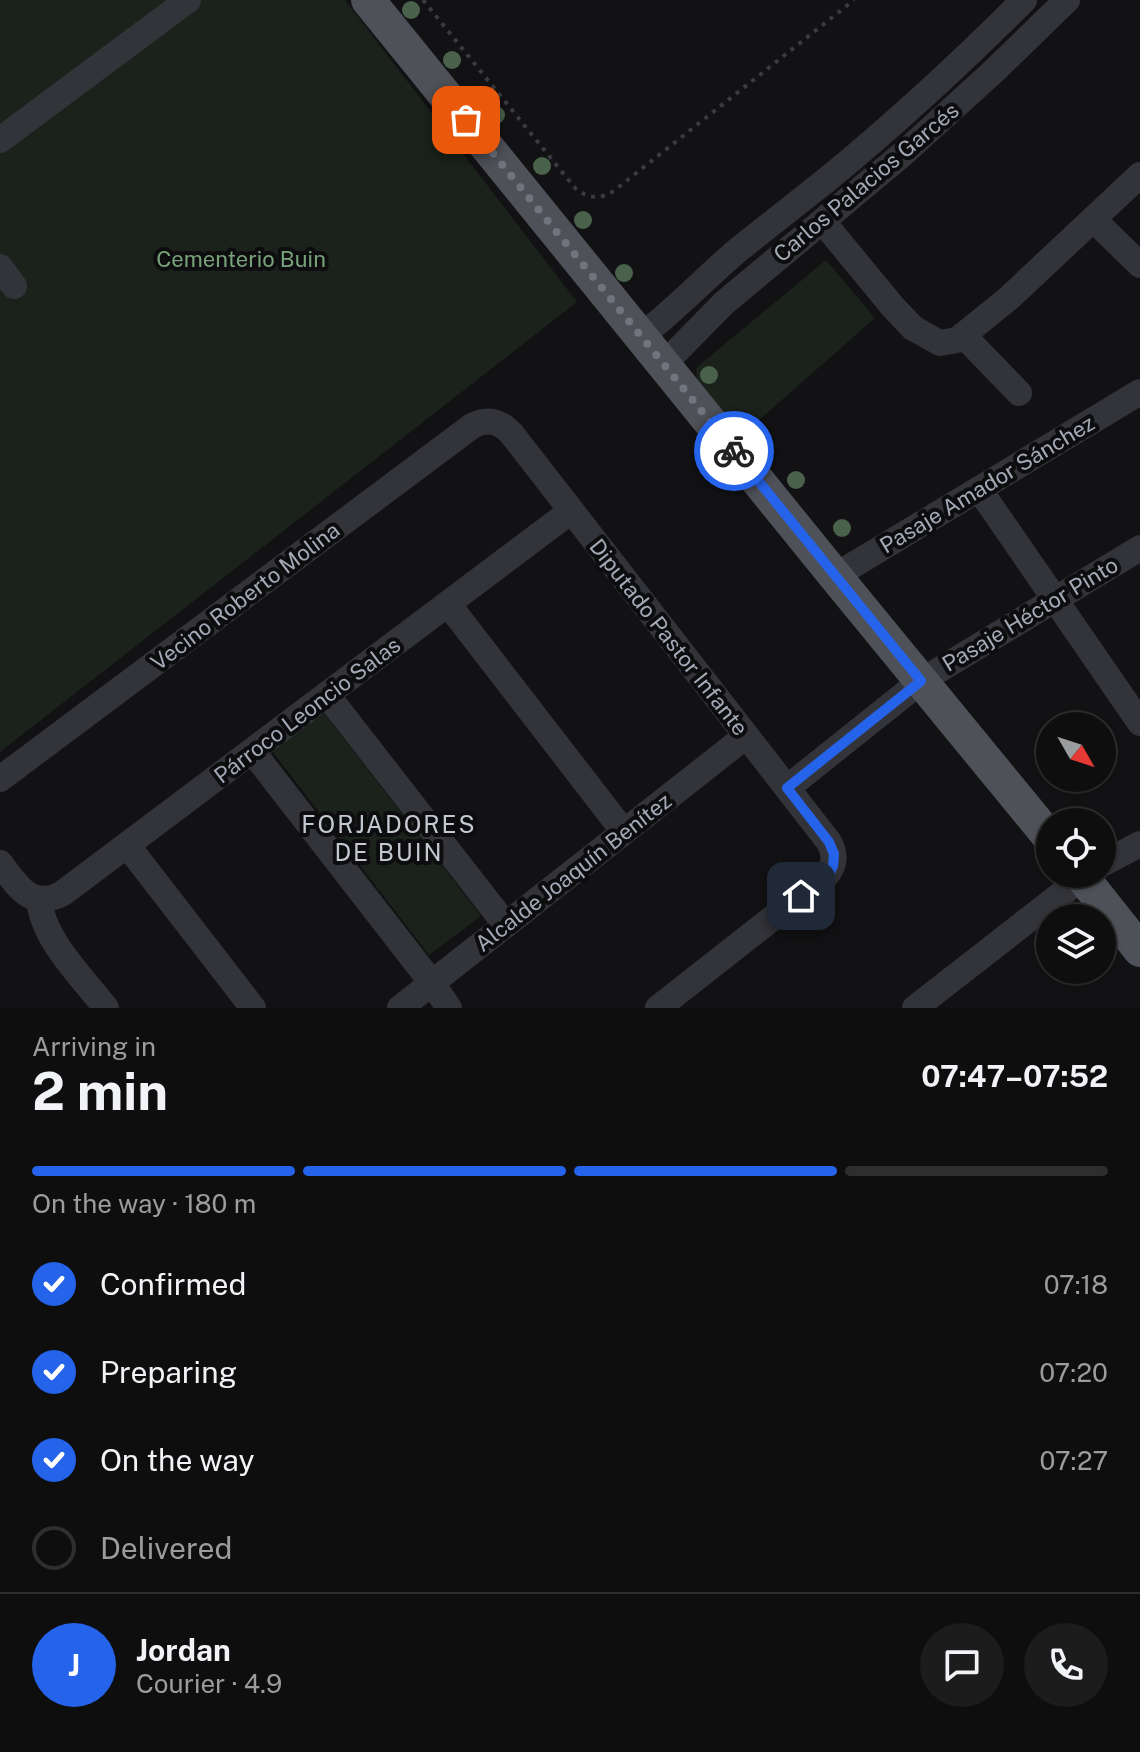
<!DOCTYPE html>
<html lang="en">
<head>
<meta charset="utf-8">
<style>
  :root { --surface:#0e0e0f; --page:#1c1c1d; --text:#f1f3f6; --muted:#9b9c9e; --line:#2e2e2f; --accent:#2563eb }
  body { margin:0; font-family:"Public Sans",sans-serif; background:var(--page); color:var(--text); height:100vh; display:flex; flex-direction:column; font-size:30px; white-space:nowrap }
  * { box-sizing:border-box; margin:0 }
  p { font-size:26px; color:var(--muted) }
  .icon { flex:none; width:44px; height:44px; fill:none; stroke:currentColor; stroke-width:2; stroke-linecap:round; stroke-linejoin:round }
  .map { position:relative; height:1008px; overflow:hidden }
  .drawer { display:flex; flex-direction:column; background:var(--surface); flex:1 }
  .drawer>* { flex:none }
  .needle { width:52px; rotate:129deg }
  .controls { position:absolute; left:1036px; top:712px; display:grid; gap:16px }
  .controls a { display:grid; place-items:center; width:80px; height:80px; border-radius:50%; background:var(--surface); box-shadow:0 2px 6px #0004,0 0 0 2px var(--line); font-size:40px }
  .pin { position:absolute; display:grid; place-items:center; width:68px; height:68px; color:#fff; margin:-34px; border-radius:16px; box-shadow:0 4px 12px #0006 }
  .courier { position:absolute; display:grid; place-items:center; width:80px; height:80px; margin:-40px; border:6px solid #2563eb; border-radius:50%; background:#fff; color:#222; box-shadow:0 2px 10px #0007 }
  .head em { font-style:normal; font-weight:700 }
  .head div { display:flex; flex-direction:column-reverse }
  .head { display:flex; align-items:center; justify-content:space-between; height:136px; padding:0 32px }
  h1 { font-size:52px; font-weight:700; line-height:60px }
  .bar { display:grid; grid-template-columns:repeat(4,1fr); gap:12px 8px; align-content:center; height:96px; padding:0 32px }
  .bar i { height:10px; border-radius:6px; background:var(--line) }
  .bar .active { background:var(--accent) }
  .bar p { grid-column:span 4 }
  .line { display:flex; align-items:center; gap:20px; padding:0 32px; border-top:2px solid var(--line) }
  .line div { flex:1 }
  .round { display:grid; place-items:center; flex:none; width:84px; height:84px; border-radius:42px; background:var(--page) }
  ol { padding:0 32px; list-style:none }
  li { display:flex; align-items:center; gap:24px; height:88px }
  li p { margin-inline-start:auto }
  li .icon { padding:8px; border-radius:50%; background:var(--accent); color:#fff; stroke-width:4 }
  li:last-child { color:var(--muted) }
  li i { width:44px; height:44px; border:4px solid var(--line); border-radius:50% }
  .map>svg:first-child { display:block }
  .green { fill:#1a221b }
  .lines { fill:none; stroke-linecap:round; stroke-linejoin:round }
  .path { stroke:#393b40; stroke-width:4; stroke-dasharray:4 6; stroke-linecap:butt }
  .minor { stroke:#333439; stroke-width:26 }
  .major { stroke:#4f5158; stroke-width:34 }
  .tree { fill:#4a614c }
  .done { stroke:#70747d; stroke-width:8; stroke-dasharray:0 14.4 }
  .route { stroke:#2563eb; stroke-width:10 }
  .labels { text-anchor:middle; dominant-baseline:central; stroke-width:8; stroke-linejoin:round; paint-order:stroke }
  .street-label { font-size:22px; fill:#a3a9b5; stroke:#0d0d0f }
  .park-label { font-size:22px; fill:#78a27a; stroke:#0d0d0f }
  .neighbourhood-label { font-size:24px; letter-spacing:2px; fill:#c4c8d1; stroke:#0d0d0f }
</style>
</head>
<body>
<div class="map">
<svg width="1140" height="1008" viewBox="0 0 1140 1008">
  <rect width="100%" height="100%" fill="#121214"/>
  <path class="green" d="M 0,0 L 345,0 L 577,302 L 0,752 Z
    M 826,260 L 875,318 L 741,436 L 697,383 L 696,368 Z
    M 324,713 L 481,916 L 429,955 L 272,751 Z"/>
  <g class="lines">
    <path class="path" d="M 423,0 L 575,188 C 588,199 601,200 615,190 L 854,0"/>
    <path class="minor" d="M 0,140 L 188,0
      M 1093,219 L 1140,265
      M 823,222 L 893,307 L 913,328 L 940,343 L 957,340 L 1009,298 L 1140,175
      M 0,267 L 14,286
      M 963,335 L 1019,393
      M 641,336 C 675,310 705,278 738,250 C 768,226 799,202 829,178 C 897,122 962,62 1024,0
      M 664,364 L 724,303 L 904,153 L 995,70 L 1067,0
      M 979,489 L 1140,723
      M 835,576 L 1140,392
      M 448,604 L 624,832
      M 327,695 L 506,925
      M 252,751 L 432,983 L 449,1008
      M 0,779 L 472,426 C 487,418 500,421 511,433 L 829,842 C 836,855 835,866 825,877 L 658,1008
      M 787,788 L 921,681 L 1140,548
      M 127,845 L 253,1008
      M 0,863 C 17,885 31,911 63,893 L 571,511
      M 1102,864 L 1140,844
      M 39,899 C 42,939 82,977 106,1008
      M 400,1008 L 746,736
      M 915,1008 L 1087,874"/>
    <path class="major" d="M 368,0 L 835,576 L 1050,838
      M 1080,874 L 1140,950"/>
  </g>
  <g class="tree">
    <circle cx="411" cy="10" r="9"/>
    <circle cx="452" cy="60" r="9"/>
    <circle cx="496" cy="115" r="9"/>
    <circle cx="542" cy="166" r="9"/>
    <circle cx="583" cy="220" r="9"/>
    <circle cx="624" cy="273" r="9"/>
    <circle cx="709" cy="375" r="9"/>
    <circle cx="755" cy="435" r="9"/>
    <circle cx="796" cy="480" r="9"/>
    <circle cx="842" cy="528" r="9"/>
  </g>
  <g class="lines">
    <path class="done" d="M 466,120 L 734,451"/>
    <path class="route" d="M 734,451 L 921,681 L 787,788 L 829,842 L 834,854 L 833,866 L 830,872 L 801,896"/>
  </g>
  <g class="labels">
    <g class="street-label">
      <text transform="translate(866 182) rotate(-40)">Carlos Palacios Garcés</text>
      <text transform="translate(987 484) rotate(-31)">Pasaje Amador Sánchez</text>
      <text transform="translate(245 596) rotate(-37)">Vecino Roberto Molina</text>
      <text transform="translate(1030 614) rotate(-31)">Pasaje Héctor Pinto</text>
      <text transform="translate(669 637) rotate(52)">Diputado Pastor Infante</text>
      <text transform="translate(307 710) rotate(-37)">Párroco Leoncio Salas</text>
      <text transform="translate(573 872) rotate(-38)">Alcalde Joaquín Benítez</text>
    </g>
    <g class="park-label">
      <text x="241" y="259">Cementerio Buin</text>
    </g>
    <g class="neighbourhood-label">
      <text x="389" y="824">FORJADORES<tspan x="389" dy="28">DE BUIN</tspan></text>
    </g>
  </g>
</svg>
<div class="controls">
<a><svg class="needle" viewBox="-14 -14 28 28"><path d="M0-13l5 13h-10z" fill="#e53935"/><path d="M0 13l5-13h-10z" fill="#9b9c9e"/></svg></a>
<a><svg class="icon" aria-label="locate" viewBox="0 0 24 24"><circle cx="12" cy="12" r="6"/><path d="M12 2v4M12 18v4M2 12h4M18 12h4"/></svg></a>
<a><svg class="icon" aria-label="layers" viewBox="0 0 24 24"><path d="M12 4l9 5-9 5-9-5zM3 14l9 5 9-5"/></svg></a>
</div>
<div class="pin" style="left:466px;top:120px;background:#ea580c"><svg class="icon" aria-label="bag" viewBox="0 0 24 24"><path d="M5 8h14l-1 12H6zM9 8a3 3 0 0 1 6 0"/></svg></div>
<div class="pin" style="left:801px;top:896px;background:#1f2937"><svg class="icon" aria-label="home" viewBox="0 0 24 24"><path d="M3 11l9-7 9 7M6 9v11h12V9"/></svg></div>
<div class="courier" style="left:734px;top:451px"><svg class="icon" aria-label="bike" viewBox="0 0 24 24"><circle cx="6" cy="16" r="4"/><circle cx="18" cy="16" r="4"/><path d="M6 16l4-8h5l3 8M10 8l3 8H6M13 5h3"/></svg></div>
</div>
<section class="drawer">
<div class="head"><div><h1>2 min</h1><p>Arriving in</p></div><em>07:47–07:52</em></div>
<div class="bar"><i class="active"></i><i class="active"></i><i class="active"></i><i></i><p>On the way · 180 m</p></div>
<ol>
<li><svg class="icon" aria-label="check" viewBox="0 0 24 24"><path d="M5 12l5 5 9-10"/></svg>Confirmed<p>07:18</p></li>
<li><svg class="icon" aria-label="check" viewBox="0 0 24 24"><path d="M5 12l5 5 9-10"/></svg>Preparing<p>07:20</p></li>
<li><svg class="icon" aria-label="check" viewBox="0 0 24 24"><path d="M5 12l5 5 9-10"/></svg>On the way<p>07:27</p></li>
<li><i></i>Delivered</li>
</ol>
<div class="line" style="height:144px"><b class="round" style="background:var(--accent);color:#fff">J</b><div><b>Jordan</b><p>Courier · 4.9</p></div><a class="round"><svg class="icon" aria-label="chat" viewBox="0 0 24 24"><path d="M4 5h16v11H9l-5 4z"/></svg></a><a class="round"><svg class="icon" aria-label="phone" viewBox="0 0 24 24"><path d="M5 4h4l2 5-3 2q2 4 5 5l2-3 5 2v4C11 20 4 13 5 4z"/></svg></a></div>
</section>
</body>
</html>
